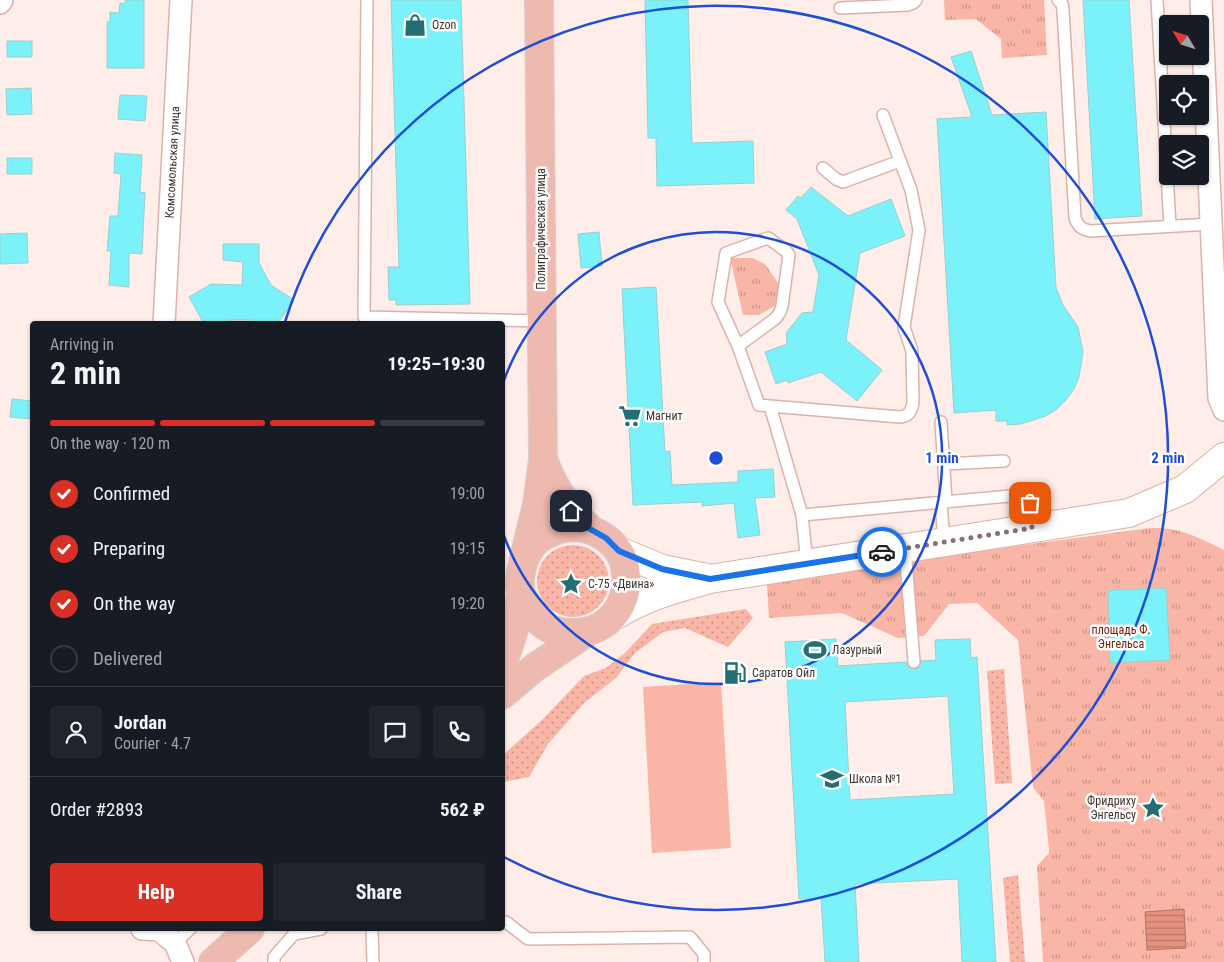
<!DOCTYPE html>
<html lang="en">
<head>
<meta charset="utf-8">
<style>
  :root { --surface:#171b24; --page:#20242c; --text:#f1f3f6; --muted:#9ea1a6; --line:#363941; --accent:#d93025 }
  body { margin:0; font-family:"Roboto Condensed",sans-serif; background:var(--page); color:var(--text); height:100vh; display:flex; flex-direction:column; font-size:19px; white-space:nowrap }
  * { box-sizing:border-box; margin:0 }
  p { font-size:16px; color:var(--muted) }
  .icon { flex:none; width:28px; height:28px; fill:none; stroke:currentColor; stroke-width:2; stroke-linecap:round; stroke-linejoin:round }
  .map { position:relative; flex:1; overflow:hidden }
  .panel { position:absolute; left:30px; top:321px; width:475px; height:610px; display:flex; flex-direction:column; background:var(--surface); border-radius:5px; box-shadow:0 1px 4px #0004 }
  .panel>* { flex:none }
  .needle { width:32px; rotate:308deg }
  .tools { position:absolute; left:1159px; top:15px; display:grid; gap:10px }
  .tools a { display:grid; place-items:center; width:50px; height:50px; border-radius:5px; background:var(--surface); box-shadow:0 1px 4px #0004; font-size:25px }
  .pin { position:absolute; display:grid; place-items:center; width:42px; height:42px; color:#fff; margin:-21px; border-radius:10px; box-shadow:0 2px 8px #0006 }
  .courier { position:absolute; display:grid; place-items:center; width:50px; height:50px; margin:-25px; border:4px solid #1a73e8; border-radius:50%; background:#fff; color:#222; box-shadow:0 1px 6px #0007 }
  .summary em { font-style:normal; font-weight:700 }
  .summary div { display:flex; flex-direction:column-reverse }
  .summary { display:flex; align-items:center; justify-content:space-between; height:85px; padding:0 20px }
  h1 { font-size:32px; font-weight:700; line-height:38px }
  .bar { display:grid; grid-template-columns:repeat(4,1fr); gap:8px 5px; align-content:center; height:60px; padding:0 20px }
  .bar i { height:6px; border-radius:4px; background:var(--line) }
  .bar .on { background:var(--accent) }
  .bar p { grid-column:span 4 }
  .line { display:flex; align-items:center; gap:12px; padding:0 20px; border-top:1px solid var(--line) }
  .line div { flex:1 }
  .round { display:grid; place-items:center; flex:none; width:52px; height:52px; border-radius:5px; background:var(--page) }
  ol { padding:0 20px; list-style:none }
  li { display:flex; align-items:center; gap:15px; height:55px }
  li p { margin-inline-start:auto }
  li .icon { padding:5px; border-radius:50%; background:var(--accent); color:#fff; stroke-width:4 }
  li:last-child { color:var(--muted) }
  li i { width:28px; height:28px; border:2px solid var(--line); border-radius:50% }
  .primary-button { display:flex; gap:10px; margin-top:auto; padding:10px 20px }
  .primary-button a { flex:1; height:58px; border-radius:5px; background:var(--accent); color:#fff; font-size:20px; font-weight:700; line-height:58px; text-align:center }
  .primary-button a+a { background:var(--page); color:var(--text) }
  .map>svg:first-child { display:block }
  .grass { fill:url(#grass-dots) }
  .park { fill:url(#park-tufts) }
  .pitch { fill:#f9b5a5 }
  .water { fill:url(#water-rules); stroke:#b47466 }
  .building { fill:#7bf2f9; stroke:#9ecdcf; fill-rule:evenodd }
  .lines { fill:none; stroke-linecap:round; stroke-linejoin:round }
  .lane-casing { stroke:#dbb3a9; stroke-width:14 }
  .street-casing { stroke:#dbb3a9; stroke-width:24 }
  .secondary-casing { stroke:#dbb3a9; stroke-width:30 }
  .primary-casing { stroke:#d5d2d1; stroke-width:30 }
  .lane { stroke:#fff; stroke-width:11 }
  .street { stroke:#fff; stroke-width:21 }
  .secondary { stroke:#fff; stroke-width:28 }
  .primary { stroke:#eebaaf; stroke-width:28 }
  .done { stroke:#84736f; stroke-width:5; stroke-dasharray:0 9 }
  .route { stroke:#1a73e8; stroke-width:6 }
  .ring { fill:none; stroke:#1d4ed8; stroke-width:2.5 }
  .labels { text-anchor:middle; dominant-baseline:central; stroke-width:5; stroke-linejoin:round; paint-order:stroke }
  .poi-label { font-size:12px; fill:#41312d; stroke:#fff; text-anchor:start }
  .street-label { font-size:12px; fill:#41312d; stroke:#fff }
  .park-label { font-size:12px; fill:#7b1801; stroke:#fff }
  .centre { fill:#1d4ed8; stroke:#fff; stroke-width:2.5 }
  .ring-label { font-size:15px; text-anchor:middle; font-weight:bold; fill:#1d4ed8; stroke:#fff; stroke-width:5; stroke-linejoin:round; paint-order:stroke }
</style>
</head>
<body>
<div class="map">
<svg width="1224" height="962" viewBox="0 0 1224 962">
  <defs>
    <pattern id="grass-dots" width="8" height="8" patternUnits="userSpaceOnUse" patternTransform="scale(1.25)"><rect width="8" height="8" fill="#f9b5a5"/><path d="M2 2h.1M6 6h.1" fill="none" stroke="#cb9487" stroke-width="1.8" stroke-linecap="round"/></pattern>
    <pattern id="park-tufts" width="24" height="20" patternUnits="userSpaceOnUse" patternTransform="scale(1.25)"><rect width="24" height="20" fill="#f9b5a5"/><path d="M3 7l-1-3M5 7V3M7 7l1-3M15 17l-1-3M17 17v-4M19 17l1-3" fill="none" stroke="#cb9487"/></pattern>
    <pattern id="water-rules" width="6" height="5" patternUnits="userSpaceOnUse" patternTransform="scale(1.25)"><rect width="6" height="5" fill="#e6917e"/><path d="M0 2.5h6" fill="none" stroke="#bc7768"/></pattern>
  </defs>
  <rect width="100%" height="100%" fill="#ffede9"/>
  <path class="grass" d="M537 581a36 36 0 1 1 72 0a36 36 0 1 1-72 0Z
    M 746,609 L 753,618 L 728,647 L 685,628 L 663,632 L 635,653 L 616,678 L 584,703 L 548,744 L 529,777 L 503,782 L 503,755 L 542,720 L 584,676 L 606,668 L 626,652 L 652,624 Z
    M 1004,669 L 1012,783 L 995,784 L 987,671 Z
    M 1018,875 L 1025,962 L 1010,962 L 1003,878 Z"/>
  <path class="park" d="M 944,0 L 1044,0 L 1047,55 L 1002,58 L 1001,39 L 976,19 L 945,20 Z
    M 730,258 L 752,258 L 765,264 L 778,283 L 778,304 L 759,315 L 743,315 Z
    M 1150,528 C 1180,527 1198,537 1224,550 L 1224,962 L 1043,962 L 1037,866 L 1049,853 L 1049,850 L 1044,801 L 1033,787 L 1018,640 L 977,603 L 949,604 L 924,636 L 898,638 L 842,613 L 769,618 L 767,584 L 971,552 Z"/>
  <path class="pitch" d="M 721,682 L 731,848 L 652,853 L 643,687 Z"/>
  <path class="water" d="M 1184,909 L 1186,948 L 1147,950 L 1145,912 Z"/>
  <path class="building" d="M 125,0 L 144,0 L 144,68 L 107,68 L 107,22 L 110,22 L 110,12 L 119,13 L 120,3 L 125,4 Z
    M 391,0 L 461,0 L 470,304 L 396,305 L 396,300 L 389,300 L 388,267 L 399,267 Z
    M 645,0 L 688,0 L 692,143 L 753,141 L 754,183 L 657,186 L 656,138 L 648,138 Z
    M 1083,0 L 1129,0 L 1142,216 L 1095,219 Z
    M 7,41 L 32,41 L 32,57 L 7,57 Z
    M 971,51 L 992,115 L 1046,112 L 1056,288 L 1063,305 L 1078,327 L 1083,352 L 1079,377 L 1074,389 L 1066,400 L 1057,409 L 1046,416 L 1021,424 L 1007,425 L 1007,421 L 996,421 L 996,410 L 954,413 L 937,119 L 972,117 L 951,57 Z
    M 31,88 L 32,114 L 7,115 L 6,89 Z
    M 120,95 L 147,96 L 145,121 L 118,119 Z
    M 115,153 L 142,155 L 140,192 L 145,193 L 142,254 L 129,253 L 129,287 L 109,285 L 111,251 L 107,251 L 110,216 L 118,216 L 121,174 L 114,173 Z
    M 7,158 L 32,158 L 32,174 L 7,174 Z
    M 811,187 L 848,216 L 891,199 L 905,236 L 860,253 L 846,340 L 882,370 L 857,401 L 821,372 L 788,383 L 787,380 L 776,384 L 765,352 L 787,344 L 786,333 L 802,313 L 813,312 L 819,275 L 797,219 L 786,210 L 798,196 L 801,198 Z
    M 599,232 L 602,266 L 581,268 L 578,234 Z
    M 27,233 L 28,263 L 0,264 L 0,234 Z
    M 223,244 L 259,244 L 259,263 L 271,285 L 294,300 L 277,324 L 257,324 L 252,320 L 230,320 L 222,324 L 204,324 L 189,297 L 211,284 L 242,285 L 243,262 L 223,260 Z
    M 656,287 L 665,452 L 670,451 L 672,485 L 738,482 L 738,471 L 773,469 L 775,497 L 755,498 L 760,535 L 738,538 L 734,503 L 702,506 L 702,502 L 633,505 L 622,289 Z
    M 12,399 L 32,401 L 32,419 L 10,417 Z
    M 1166,588 L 1170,660 L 1110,663 L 1108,590 Z
    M 836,639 L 838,666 L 906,662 L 908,667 L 914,669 L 919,668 L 921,661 L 936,660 L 935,640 L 970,639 L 971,658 L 977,657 L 996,962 L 962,962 L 958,879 L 855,884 L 859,962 L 825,962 L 821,898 L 799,899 L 785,642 ZM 948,696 L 954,794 L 850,800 L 845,702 Z"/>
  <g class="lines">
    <defs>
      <path id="lane" d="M 367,0 L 364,317 L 542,321
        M 1058,0 L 1062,4 L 1063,10 L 1075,218 C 1078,226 1081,229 1090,231 L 1211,224
        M 1157,0 L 1170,226
        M 840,8 L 908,5 L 913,3 L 916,0
        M 823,168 L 836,179 L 843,182 L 900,161
        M 738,346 L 718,302 L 726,253 L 768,238 L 786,251 L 789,255 L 782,306 L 780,312 L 776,318 L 738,346 L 759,405 L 770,406
        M 941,422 L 946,502
        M 944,464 L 1004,461
        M 941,502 L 944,542
        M 802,515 L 1020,495 L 1025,496 L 1029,499 L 1030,503 L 1032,528
        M 905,548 L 914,662
        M 807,564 L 802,515 L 770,406 L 900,417 C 909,416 911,412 913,403 L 912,351 L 904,327 L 919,230 L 911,190 L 883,115
        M 502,922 L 506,922 L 528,939 L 690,937 L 704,954 L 704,962
        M 372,929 L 373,962
        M 175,943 L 190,929
        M 274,962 L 274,957 L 294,934 L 321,929"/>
      <g id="street">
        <path d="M 1201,0 L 1219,398 L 1224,410"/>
        <path d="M 0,3 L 2,0"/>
        <path id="s1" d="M 164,324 L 181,0"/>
        <path d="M 142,929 L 159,930 L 175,943 L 183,962"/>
      </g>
      <path id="secondary" d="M 619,551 L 662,569 L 707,578
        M 614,616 C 647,596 674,589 710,579 L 1129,513 L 1185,489 L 1224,457"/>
      <path id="primary" d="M 543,459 C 554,489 567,507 590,529
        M 523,562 L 537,504 L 543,459 L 539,0
        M 502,664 C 511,643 518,618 521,595 C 521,590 519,585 520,580 C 521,564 528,546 542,537 C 560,526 579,523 599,534 C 612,541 623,553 625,568 C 631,603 610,632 574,633 C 565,633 554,632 545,626 C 533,618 527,606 521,593
        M 502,695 L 534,668 L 586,633
        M 213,962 L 250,929"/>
    </defs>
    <use href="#lane" class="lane-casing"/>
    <use href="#street" class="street-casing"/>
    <use href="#secondary" class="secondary-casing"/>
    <use href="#primary" class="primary-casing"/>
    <use href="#lane" class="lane"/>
    <use href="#street" class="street"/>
    <use href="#secondary" class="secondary"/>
    <use href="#primary" class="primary"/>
  </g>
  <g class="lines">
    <path class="done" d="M 882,552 L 1032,528 L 1030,503"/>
    <path class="route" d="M 571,511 L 590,529 L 606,538 L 619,551 L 662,569 L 710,579 L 882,552"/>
  </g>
  <g class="ring">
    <path d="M503 383A226 226 0 1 1 503 533"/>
    <path d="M285 322A452 452 0 1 1 504 857"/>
  </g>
  <defs>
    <symbol id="shop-bare" viewBox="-9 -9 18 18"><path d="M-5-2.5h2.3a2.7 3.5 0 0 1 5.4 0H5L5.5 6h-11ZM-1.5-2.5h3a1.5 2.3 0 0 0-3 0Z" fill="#236e73" stroke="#fff" stroke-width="2.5" paint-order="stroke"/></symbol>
    <symbol id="supermarket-bare" viewBox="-9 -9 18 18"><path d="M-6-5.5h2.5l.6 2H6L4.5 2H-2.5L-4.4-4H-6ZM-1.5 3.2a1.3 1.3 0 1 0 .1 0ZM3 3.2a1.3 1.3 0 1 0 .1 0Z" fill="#236e73" stroke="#fff" stroke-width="2.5" paint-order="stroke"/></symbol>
    <symbol id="sight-bare" viewBox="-9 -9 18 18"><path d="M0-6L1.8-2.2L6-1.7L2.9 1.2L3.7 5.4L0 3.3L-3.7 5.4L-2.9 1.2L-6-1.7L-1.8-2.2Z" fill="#236e73" stroke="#fff" stroke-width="2.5" paint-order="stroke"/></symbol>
    <symbol id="stadium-bare" viewBox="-9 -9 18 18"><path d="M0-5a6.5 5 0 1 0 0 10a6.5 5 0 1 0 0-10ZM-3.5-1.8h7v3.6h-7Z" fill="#236e73" stroke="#fff" stroke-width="2.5" paint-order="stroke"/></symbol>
    <symbol id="fuel-bare" viewBox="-9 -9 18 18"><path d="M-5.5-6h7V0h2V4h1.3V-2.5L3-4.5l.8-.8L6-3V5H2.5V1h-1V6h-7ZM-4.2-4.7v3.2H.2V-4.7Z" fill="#236e73" stroke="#fff" stroke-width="2.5" paint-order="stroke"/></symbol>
    <symbol id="school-bare" viewBox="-9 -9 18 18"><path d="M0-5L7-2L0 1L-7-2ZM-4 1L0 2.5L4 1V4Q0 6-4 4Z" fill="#236e73" stroke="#fff" stroke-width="2.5" paint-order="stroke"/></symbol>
  </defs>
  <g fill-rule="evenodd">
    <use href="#shop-bare" x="399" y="9" width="32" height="32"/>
    <use href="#supermarket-bare" x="614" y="400" width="32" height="32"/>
    <use href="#sight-bare" x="555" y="568" width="32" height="32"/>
    <use href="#stadium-bare" x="799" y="634" width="32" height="32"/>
    <use href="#fuel-bare" x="719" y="657" width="32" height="32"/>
    <use href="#school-bare" x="816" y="763" width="32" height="32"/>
    <use href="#sight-bare" x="1137" y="792" width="32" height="32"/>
  </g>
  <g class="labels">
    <g class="poi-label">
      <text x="432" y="25">Ozon</text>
      <text x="646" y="416">Магнит</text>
      <text x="588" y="584">С-75 «Двина»</text>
      <text x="832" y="650">Лазурный</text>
      <text x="752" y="673">Саратов Ойл</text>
      <text x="849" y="779">Школа №1</text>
      <text x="1136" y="801" text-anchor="end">Фридриху<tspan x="1136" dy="14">Энгельсу</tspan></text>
    </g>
    <g class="street-label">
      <text stroke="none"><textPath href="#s1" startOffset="162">Комсомольская улица</textPath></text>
      <text transform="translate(541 229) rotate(-90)">Полиграфическая улица</text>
    </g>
    <g class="park-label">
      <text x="1121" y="630">площадь Ф.<tspan x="1121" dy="14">Энгельса</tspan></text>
    </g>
  </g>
  <circle cx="716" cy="458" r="8" class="centre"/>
  <g class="ring-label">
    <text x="942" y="463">1 min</text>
    <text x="1168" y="463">2 min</text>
  </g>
</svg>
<div class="tools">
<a><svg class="needle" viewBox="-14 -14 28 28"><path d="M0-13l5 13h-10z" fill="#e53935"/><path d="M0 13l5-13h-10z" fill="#9ea1a6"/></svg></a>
<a><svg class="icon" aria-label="locate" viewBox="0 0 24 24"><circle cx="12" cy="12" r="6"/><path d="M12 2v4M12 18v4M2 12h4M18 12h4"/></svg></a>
<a><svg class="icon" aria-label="layers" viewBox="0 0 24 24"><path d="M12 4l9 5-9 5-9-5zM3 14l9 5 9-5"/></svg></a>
</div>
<div class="pin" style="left:1030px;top:503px;background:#ea580c"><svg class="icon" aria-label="bag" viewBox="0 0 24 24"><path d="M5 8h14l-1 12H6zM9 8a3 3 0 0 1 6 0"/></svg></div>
<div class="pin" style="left:571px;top:511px;background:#1f2937"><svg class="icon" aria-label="home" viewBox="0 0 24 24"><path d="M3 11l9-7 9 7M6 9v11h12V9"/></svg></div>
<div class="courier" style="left:882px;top:552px"><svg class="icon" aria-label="car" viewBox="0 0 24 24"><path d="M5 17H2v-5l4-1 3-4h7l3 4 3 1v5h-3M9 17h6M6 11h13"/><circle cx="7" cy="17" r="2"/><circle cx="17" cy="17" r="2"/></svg></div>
<section class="panel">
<div class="summary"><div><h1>2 min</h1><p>Arriving in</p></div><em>19:25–19:30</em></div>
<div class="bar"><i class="on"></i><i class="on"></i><i class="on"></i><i></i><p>On the way · 120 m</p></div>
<ol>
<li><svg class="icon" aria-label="check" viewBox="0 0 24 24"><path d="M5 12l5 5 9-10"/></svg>Confirmed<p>19:00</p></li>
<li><svg class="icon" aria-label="check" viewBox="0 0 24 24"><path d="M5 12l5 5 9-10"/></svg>Preparing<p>19:15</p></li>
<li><svg class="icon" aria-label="check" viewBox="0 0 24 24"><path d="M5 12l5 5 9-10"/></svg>On the way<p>19:20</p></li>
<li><i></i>Delivered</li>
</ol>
<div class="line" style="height:90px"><a class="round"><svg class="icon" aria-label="person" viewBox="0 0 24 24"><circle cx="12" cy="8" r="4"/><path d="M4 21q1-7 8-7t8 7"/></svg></a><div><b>Jordan</b><p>Courier · 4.7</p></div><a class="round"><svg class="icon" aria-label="chat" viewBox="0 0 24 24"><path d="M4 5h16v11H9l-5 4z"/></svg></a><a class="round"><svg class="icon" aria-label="phone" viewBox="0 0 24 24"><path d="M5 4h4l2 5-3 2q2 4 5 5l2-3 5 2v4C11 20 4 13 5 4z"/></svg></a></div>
<div class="line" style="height:65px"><div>Order #2893</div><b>562 ₽</b></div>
<div class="primary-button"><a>Help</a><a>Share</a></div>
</section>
</div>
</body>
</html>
